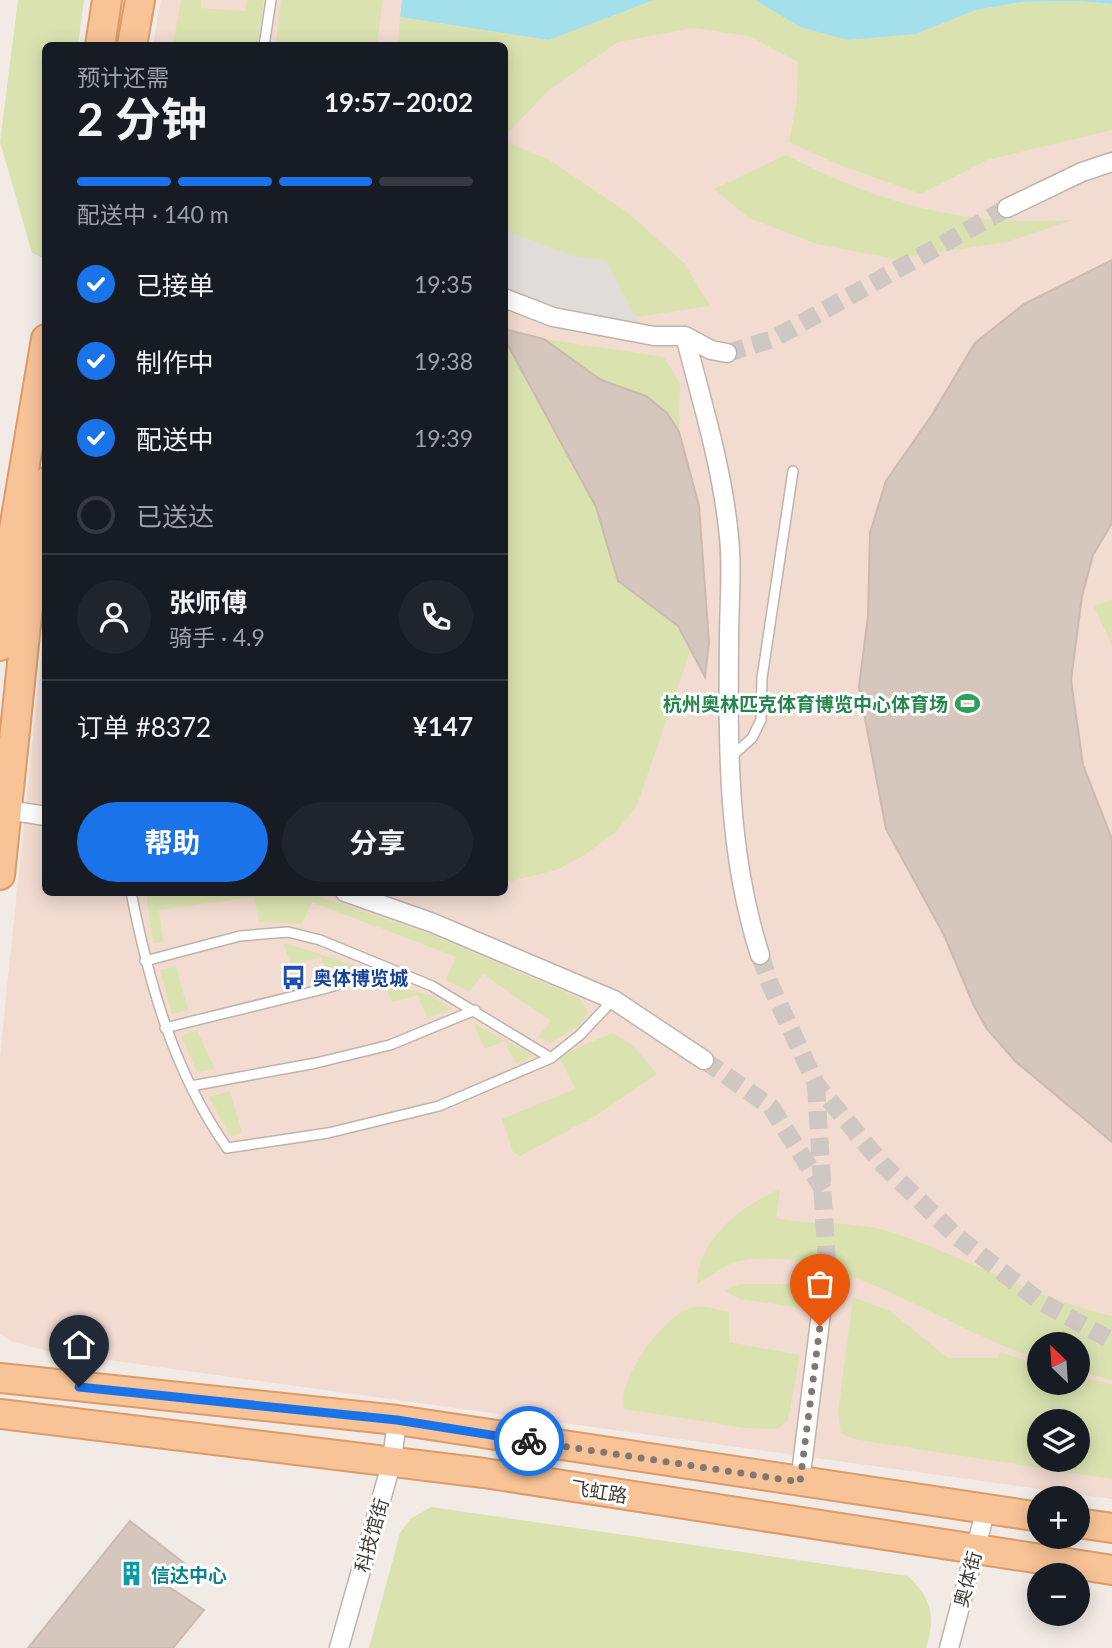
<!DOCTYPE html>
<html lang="zh">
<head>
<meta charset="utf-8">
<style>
  :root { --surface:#171b24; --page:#20242c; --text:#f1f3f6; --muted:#9ea1a6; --line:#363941; --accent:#1a73e8 }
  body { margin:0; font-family:Lato,"Noto Sans SC",sans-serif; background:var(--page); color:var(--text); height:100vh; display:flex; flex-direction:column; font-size:26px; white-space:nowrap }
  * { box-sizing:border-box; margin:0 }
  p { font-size:23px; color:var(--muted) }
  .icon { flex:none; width:38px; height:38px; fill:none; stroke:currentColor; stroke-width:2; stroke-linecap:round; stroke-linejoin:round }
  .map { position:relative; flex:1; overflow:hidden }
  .side { position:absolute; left:42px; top:42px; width:466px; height:854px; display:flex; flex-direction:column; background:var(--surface); border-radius:10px; box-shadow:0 4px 18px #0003 }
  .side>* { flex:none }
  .needle { width:46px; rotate:335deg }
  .tools { position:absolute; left:1027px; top:1332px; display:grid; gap:14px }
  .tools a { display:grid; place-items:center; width:63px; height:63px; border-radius:50%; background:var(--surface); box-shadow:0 4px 18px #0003; font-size:35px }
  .pin { position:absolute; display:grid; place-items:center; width:60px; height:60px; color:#fff; margin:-72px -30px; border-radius:50% 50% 50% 0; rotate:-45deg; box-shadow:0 0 7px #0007 }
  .pin .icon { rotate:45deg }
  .courier { position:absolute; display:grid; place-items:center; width:70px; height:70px; margin:-35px; border:5px solid #1a73e8; border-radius:50%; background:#fff; color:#222; box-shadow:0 2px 9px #0007 }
  .headline em { font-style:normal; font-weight:700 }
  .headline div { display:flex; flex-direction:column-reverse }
  .headline { display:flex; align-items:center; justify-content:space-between; height:119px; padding:0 35px }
  h1 { font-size:46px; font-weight:700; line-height:52px }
  .bar { display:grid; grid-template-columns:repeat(4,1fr); gap:10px 7px; align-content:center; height:84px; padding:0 35px }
  .bar i { height:9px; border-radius:5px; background:var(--line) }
  .bar .on { background:var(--accent) }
  .bar p { grid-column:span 4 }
  .line { display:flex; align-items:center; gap:18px; padding:0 35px; border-top:2px solid var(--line) }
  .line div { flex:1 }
  .round { display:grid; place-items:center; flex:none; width:74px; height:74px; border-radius:37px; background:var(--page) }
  ol { padding:0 35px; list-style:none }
  li { display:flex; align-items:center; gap:21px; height:77px }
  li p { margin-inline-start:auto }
  li .icon { padding:7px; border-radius:50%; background:var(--accent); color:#fff; stroke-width:4 }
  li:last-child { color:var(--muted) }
  li i { width:38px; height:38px; border:4px solid var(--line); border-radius:50% }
  .action { display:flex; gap:14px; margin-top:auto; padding:14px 35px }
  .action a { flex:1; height:80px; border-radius:42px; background:var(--accent); color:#fff; font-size:28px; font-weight:700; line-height:80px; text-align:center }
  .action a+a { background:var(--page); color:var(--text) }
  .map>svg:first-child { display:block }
  .commercial { fill:#f2dbd1; fill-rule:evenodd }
  .green { fill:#dae3b0; fill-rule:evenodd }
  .parking { fill:#dfdcda }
  .water { fill:#a4e0eb }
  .building { fill:#d5c6be; stroke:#ccb9af; stroke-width:2 }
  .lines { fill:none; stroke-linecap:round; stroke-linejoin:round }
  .street-tunnel { stroke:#cec7c2; stroke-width:18; stroke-dasharray:18 9; stroke-linecap:butt }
  .lane-casing { stroke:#bfb3ab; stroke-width:12 }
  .street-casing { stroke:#bfb3ab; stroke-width:21 }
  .primary-casing { stroke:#dc9b68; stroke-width:32 }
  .lane { stroke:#fff; stroke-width:9 }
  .street { stroke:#fff; stroke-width:18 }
  .primary { stroke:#f8c397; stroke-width:28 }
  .done { stroke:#807873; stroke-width:7; stroke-dasharray:0 12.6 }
  .route { stroke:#1a73e8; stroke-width:9 }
  .labels { text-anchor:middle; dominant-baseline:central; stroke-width:6; stroke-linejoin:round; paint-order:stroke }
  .leisure-label { font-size:19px; font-weight:bold; fill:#27864d; stroke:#fff; text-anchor:end }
  .transit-label { font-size:19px; font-weight:bold; fill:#164399; stroke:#fff; text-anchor:start }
  .street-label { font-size:19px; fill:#433a35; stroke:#fff }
  .culture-label { font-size:19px; font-weight:bold; fill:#0d838f; stroke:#fff; text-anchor:start }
</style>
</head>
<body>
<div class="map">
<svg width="1112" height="1648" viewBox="0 0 1112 1648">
  <rect width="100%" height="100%" fill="#f1eae5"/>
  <path class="commercial" d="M 161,0 L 1112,0 L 1112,1499 L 51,1352 L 11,1341 L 0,1334 L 0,1056 L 45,619 L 46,892 L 504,892 L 504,46 L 153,45 ZM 1040,1344 L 1078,1344 L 1078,1382 L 1040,1382 ZM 1040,1421 L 1078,1421 L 1078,1460 L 1040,1460 Z"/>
  <path class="green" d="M 18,0 L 84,0 L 78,45 L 46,46 L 45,259 L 32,253 L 0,142 Z
    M 181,0 L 201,0 L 201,8 L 245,11 L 247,0 L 264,0 L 258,45 L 173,45 Z
    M 281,0 L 383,0 L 377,45 L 276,45 Z
    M 654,0 L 755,0 L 800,27 L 916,34 L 976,10 L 1021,2 L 1079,1 L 1112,4 L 1112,130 L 987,160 L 921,194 L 837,164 L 789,142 L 797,100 L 798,62 L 749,36 L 693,28 L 618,42 L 550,89 L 504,137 L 504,46 L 398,46 L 400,17 L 549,40 Z
    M 504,141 L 548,159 L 627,212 L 684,263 L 710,306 L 636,317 L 606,261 L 572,256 L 504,230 Z
    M 786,155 C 882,205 966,227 1073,220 L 1007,242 L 893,259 L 817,244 L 749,218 L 714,189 Z
    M 504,338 L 596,507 L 618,581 L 678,626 L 690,652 L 636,808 L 614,833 L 585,855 L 556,870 L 504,883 Z
    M 544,339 L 664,357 L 680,383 L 679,432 C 650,386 636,401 598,378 C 579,366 562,352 544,339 Z
    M 1112,599 L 1112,645 L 1094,607 Z
    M 146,893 L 308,893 L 427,933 L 579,998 L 588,1012 L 580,1025 L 551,1043 L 538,1037 L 551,1021 L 483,974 L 469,992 L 446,980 L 456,957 L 312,902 L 302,924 L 259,922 L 254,897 L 159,910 L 163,942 L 153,943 Z
    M 283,942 L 362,968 L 328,978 L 321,957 L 291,965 Z
    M 176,966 L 188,1010 L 172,1014 L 160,970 Z
    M 385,983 L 429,995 L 453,1009 L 427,1018 L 418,995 L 392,1002 Z
    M 474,1023 L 533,1056 L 516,1064 L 505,1041 L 484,1049 Z
    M 197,1030 L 215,1069 L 197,1072 L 181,1036 Z
    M 612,1033 L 633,1045 L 657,1074 L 597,1115 L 520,1156 L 513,1152 L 502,1119 L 575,1089 L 559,1056 Z
    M 230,1091 L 242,1132 L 231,1137 L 209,1097 Z
    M 780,1189 L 776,1218 C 813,1226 850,1220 887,1231 C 964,1255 1033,1298 1112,1316 L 1112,1380 L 1078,1371 L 1078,1344 L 1040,1344 L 1039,1359 C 948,1331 833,1242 739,1261 C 725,1264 710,1277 697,1284 C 697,1240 742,1205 780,1189 Z
    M 740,1284 L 794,1284 L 802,1289 L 802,1308 L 740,1299 L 724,1291 Z
    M 853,1297 L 890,1311 L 948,1358 L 998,1358 L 1001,1352 L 1039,1365 L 1040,1382 L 1078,1382 L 1078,1377 L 1112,1384 L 1112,1479 L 853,1439 L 841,1433 L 838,1414 ZM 1040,1421 L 1078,1421 L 1078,1460 L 1040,1460 Z
    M 707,1307 L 729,1312 L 729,1342 L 800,1355 L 788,1421 L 778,1429 L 746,1428 L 624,1409 C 617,1380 662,1318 690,1308 C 694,1306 702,1307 707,1307 Z
    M 431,1507 L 908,1576 C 932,1599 936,1617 926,1648 L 369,1648 L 400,1533 L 410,1519 Z"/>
  <path class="parking" d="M 504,230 L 572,256 L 606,261 L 645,335 L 504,290 Z"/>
  <path class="water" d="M 402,0 L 654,0 L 549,40 L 400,17 Z
    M 755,0 L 1112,0 L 1112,4 L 1079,1 L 1021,2 L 976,10 L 916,34 L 848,40 L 800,27 Z"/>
  <path class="building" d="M 1112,260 L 1112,523 L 1093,555 L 1082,596 L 1071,680 L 1083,765 L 1112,839 L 1112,1142 L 1015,1061 L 987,1029 L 974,1006 L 944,935 L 886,829 L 859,687 L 868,616 L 870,533 L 886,481 L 932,415 L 975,343 L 1024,304 Z
    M 504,329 L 544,339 L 601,380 L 646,396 L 667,413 L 679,432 L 699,506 L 709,643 L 705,677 L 678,626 L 618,581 L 596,507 L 504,338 Z
    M 130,1521 L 185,1564 L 166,1585 L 204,1610 L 173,1648 L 28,1648 Z"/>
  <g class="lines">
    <path class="street-tunnel" d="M 727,353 L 773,339 L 1007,208
      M 760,955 L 770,984 L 816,1084 L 883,1165 L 955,1235 L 1038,1300 L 1112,1341
      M 704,1060 L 771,1107 L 825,1192
      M 816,1084 L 827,1265"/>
    <defs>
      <path id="lane" d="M 264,46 L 271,0
        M 732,756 L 752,738 L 761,720 L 762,678 L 793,471
        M 131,892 C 149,983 173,1071 227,1148 L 328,1133 L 439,1106 L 551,1058 L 580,1035 L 613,1000
        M 145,961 L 240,936 L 288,932 L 320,940 L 432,986 L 551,1058
        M 165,1028 L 327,988 L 388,968
        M 191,1086 L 316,1063 L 390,1045 L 475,1010"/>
      <path id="street" d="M 1007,208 L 1082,172 L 1112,162
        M 504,298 L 553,317 L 654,336 L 685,336 L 711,350 L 727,353
        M 685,336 C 701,399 721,463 728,528 C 733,564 729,603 729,639 C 728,747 727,852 760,955
        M 7,810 L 46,816
        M 345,892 L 433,923 L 614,1000 L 704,1060
        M 800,1482 L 827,1265
        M 339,1648 L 392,1461 L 397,1420
        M 949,1648 L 986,1509"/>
      <path id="primary" d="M 100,46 L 107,0
        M 132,46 L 140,0
        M 0,646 L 12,541 L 46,339
        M 0,875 L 34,548 L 46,482
        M 0,1378 L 397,1420 L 1040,1517
        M 0,1414 L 484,1473 L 1112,1570
        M 1078,1523 L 1112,1528"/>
    </defs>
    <use href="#lane" class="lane-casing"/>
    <use href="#street" class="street-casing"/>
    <use href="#primary" class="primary-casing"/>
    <use href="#lane" class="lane"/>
    <use href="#street" class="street"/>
    <use href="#primary" class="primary"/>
  </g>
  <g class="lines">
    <path class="done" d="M 529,1441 L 800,1482 L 820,1326"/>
    <path class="route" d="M 79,1387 L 397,1420 L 529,1441"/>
  </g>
  <defs>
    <symbol id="stadium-bare" viewBox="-9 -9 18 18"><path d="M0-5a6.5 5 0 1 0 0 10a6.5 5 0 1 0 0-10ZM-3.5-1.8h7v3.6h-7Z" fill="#2e9e5b" stroke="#fff" stroke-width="2.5" paint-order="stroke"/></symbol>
    <symbol id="bus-bare" viewBox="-9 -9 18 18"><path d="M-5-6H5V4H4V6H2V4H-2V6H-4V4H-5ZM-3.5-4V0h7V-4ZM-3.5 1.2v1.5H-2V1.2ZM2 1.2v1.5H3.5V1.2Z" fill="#1a4fb4" stroke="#fff" stroke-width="2.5" paint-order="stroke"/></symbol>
    <symbol id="building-bare" viewBox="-9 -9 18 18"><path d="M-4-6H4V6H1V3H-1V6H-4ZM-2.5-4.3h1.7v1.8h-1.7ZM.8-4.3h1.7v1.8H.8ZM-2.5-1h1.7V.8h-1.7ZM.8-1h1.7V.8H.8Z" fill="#0f9aa8" stroke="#fff" stroke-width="2.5" paint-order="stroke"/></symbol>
  </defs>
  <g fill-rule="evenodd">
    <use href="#stadium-bare" x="950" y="686" width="35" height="35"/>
    <use href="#bus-bare" x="276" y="960" width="35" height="35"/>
    <use href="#building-bare" x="114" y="1556" width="35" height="35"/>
  </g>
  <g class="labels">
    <g class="leisure-label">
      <text x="948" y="703">杭州奥林匹克体育博览中心体育场</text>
    </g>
    <g class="transit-label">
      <text x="313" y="977">奥体博览城</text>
    </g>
    <g class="street-label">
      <text transform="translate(599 1491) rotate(9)">飞虹路</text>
      <text transform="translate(371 1535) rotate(-74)">科技馆街</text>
      <text transform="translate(967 1579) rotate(-75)">奥体街</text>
    </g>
    <g class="culture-label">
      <text x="151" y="1574">信达中心</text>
    </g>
  </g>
</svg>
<div class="tools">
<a><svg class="needle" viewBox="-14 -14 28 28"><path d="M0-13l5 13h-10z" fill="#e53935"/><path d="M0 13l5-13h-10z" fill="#9ea1a6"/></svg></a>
<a><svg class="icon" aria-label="layers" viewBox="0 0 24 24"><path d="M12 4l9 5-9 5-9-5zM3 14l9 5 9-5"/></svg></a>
<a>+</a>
<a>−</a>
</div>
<div class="pin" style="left:820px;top:1326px;background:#ea580c"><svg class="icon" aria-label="bag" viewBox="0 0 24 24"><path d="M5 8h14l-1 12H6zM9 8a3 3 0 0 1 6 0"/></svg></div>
<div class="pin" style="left:79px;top:1387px;background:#1f2937"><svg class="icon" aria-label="home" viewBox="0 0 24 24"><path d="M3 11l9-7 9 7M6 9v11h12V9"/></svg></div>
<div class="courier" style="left:529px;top:1441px"><svg class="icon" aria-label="bike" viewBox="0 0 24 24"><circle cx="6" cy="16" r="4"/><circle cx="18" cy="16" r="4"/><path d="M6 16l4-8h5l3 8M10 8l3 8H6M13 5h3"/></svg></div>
<section class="side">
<div class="headline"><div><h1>2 分钟</h1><p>预计还需</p></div><em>19:57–20:02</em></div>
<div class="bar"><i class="on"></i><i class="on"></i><i class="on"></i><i></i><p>配送中 · 140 m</p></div>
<ol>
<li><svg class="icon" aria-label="check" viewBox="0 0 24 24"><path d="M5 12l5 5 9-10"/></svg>已接单<p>19:35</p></li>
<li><svg class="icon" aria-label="check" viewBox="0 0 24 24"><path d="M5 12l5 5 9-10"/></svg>制作中<p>19:38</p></li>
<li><svg class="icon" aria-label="check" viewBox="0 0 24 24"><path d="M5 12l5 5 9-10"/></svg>配送中<p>19:39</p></li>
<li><i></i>已送达</li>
</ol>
<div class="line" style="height:126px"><a class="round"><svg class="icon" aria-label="person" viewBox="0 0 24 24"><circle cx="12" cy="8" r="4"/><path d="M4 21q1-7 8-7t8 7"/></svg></a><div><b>张师傅</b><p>骑手 · 4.9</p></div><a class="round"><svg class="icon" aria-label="phone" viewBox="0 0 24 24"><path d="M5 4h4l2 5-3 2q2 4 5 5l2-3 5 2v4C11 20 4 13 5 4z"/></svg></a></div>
<div class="line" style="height:91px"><div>订单 #8372</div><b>¥147</b></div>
<div class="action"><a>帮助</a><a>分享</a></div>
</section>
</div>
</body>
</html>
